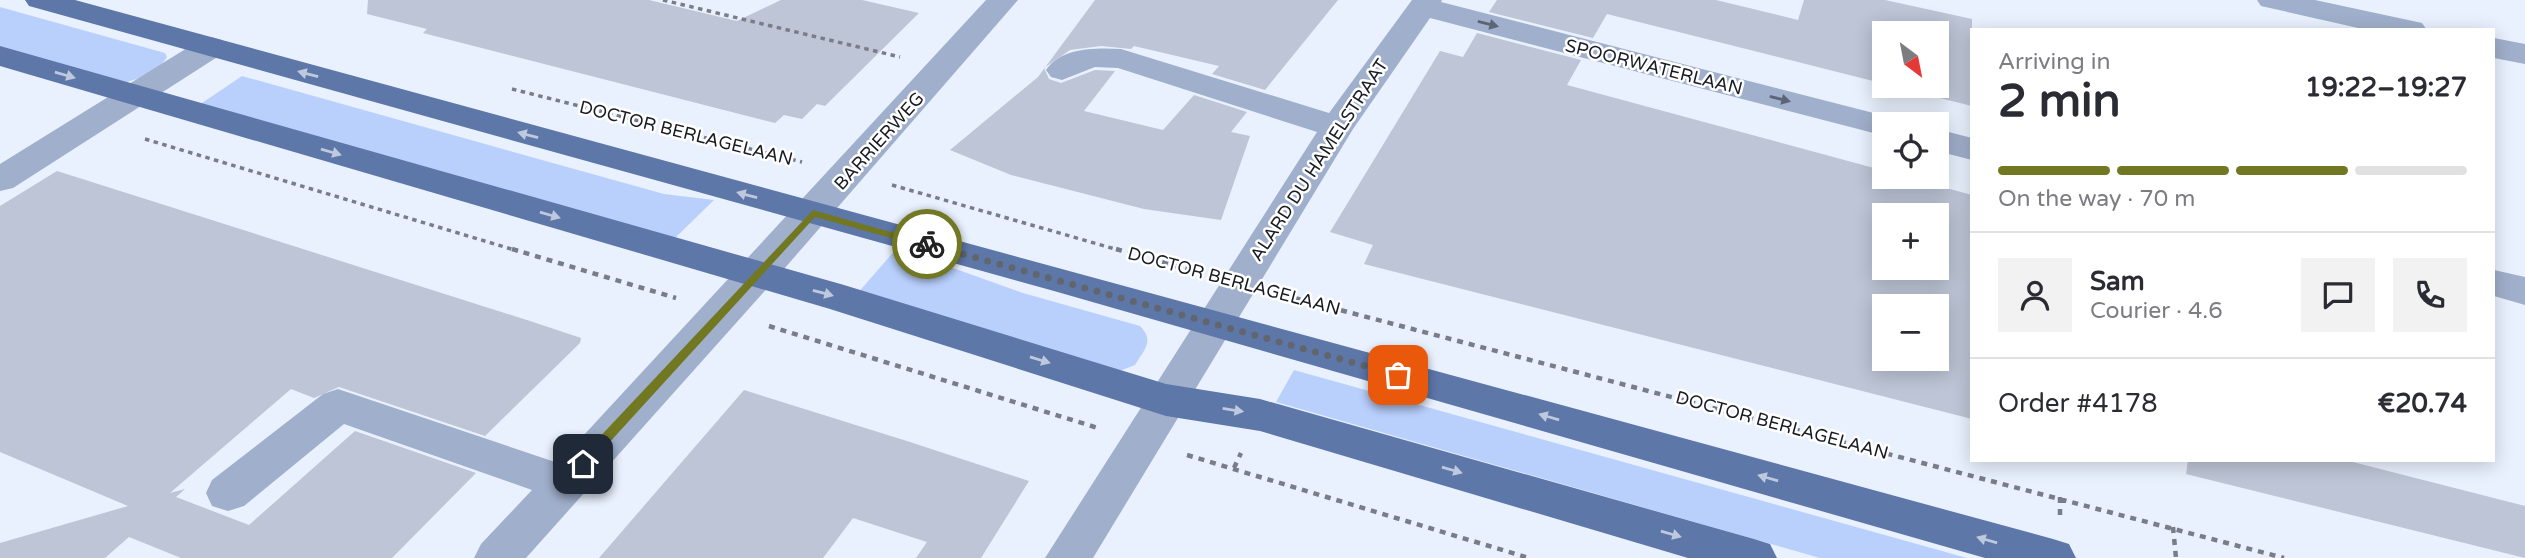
<!DOCTYPE html>
<html lang="en">
<head>
<meta charset="utf-8">
<style>
  :root { --surface:#fff; --page:#f2f2f3; --text:#2b2b33; --muted:#7c7c81; --line:#e1e1e2; --accent:#727822 }
  body { margin:0; font-family:"Varela Round",sans-serif; background:var(--page); color:var(--text); height:100vh; display:flex; flex-direction:column; font-size:26px; white-space:nowrap }
  * { box-sizing:border-box; margin:0 }
  p { font-size:23px; color:var(--muted) }
  .icon { flex:none; width:38px; height:38px; fill:none; stroke:currentColor; stroke-width:2; stroke-linecap:round; stroke-linejoin:round }
  .map { position:relative; flex:1; overflow:hidden }
  .side { position:absolute; left:1970px; top:28px; width:525px; height:434px; display:flex; flex-direction:column; background:var(--surface); border-radius:0px; box-shadow:0 4px 18px #0003 }
  .side>* { flex:none }
  .needle { width:46px; rotate:148deg }
  .controls { position:absolute; left:1872px; top:21px; display:grid; gap:14px }
  .controls a { display:grid; place-items:center; width:77px; height:77px; border-radius:0px; background:var(--surface); box-shadow:0 4px 18px #0003; font-size:35px }
  .pin { position:absolute; display:grid; place-items:center; width:60px; height:60px; color:#fff; margin:-30px; border-radius:14px; box-shadow:0 4px 10px #0006 }
  .courier { position:absolute; display:grid; place-items:center; width:70px; height:70px; margin:-35px; border:5px solid #727822; border-radius:50%; background:#fff; color:#222; box-shadow:0 2px 9px #0007 }
  .overview em { font-style:normal; font-weight:700 }
  .overview div { display:flex; flex-direction:column-reverse }
  .overview { display:flex; align-items:center; justify-content:space-between; height:119px; padding:0 28px }
  h1 { font-size:46px; font-weight:700; line-height:52px }
  .bar { display:grid; grid-template-columns:repeat(4,1fr); gap:10px 7px; align-content:center; height:84px; padding:0 28px }
  .bar i { height:9px; border-radius:5px; background:var(--line) }
  .bar .active { background:var(--accent) }
  .bar p { grid-column:span 4 }
  .line { display:flex; align-items:center; gap:18px; padding:0 28px; border-top:2px solid var(--line) }
  .line div { flex:1 }
  .round { display:grid; place-items:center; flex:none; width:74px; height:74px; border-radius:0px; background:var(--page) }
  .map>svg:first-child { display:block }
  .green { fill:#b9d0fd }
  .building { fill:#bdc5d6; fill-rule:evenodd }
  .lines { fill:none; stroke-linecap:round; stroke-linejoin:round }
  .path-far1 { stroke:#787e87; stroke-width:3.5; stroke-dasharray:4.5 4.5; stroke-linecap:butt }
  .path { stroke:#787e87; stroke-width:4.5; stroke-dasharray:6 6; stroke-linecap:butt }
  .minor { fill:#a0afcb; fill-rule:evenodd }
  .major { fill:#5e77a9; fill-rule:evenodd }
  .oneway { fill:#5c6576 }
  .oneway2 { fill:#bfc9dd }
  .route { fill:#727822 }
  .done { stroke:#61666e; stroke-width:7; stroke-dasharray:0 12.6 }
  .labels { text-anchor:middle; dominant-baseline:central; stroke-width:5; stroke-linejoin:round; paint-order:stroke }
  .street-label { font-size:18px; fill:#181b21; stroke:#fff }
</style>
</head>
<body>
<div class="map">
<svg width="2525" height="558" viewBox="0 0 2525 558">
  <rect width="100%" height="100%" fill="#e9f1fe"/>
  <path class="green" d="M 0,7 L 165,53 L 167,57 C 159,71 142,78 127,82 L 0,50 Z
    M 242,76 L 664,194 L 714,200 L 670,243 L 199,105 Z
    M 897,248 L 1023,293 L 1140,326 C 1155,341 1144,350 1135,365 L 1122,370 L 1103,369 L 856,295 Z
    M 1294,370 L 1967,558 L 1820,558 L 1276,402 Z"/>
  <path class="building" d="M 368,0 L 649,0 L 737,21 L 781,0 L 862,0 L 919,13 L 825,106 L 817,104 L 802,119 L 784,115 L 775,123 L 423,33 L 427,29 L 367,14 Z
    M 1095,0 L 1338,0 L 1265,90 L 1212,74 L 1219,66 L 1134,46 L 1131,49 L 1101,46 L 1070,50 L 1044,68 L 1049,79 L 1061,83 L 1095,70 L 1115,71 L 1084,111 L 1163,130 L 1194,95 L 1247,112 L 1231,132 L 1250,136 L 1221,220 L 1144,209 L 1011,175 L 950,150 L 1038,77 Z
    M 1497,0 L 1716,0 L 1798,20 L 1804,0 L 1885,0 L 1972,19 L 1972,106 L 1891,86 L 1937,86 L 1937,33 L 1885,33 L 1885,84 L 1607,14 L 1593,38 L 1489,12 Z
    M 1477,33 L 1581,60 L 1567,85 L 1885,171 L 1885,177 L 1906,177 L 1972,195 L 1972,419 L 1364,264 L 1373,245 L 1330,232 L 1440,51 L 1463,57 ZM 1885,215 L 1937,215 L 1937,268 L 1885,268 ZM 1885,306 L 1937,306 L 1937,359 L 1885,359 Z
    M 57,171 L 530,321 L 581,338 L 580,343 L 485,436 L 339,387 L 314,398 L 291,389 L 170,493 L 185,489 L 176,497 L 249,525 L 355,431 L 476,473 L 392,558 L 181,558 L 129,537 L 105,558 L 0,558 L 0,543 L 128,506 L 0,452 L 0,206 Z
    M 744,390 L 910,442 L 1029,481 L 981,558 L 916,558 L 927,542 L 853,518 L 823,558 L 599,558 Z
    M 2188,460 L 2345,460 L 2525,506 L 2525,558 L 2186,474 Z"/>
  <g class="lines">
    <path class="path-far1" d="M 663,0 L 900,57
      M 512,89 L 802,162
      M 145,139 L 518,251
      M 892,185 L 1122,251"/>
    <path class="path" d="M 512,249 L 676,298
      M 1116,249 L 1197,272
      M 1283,295 L 2284,558
      M 769,326 L 1098,428
      M 1187,455 L 1529,558
      M 1234,468 L 1241,453
      M 2060,497 L 2060,515
      M 2173,527 L 2176,558"/>
    <path class="minor" d="M 986,0 L 1018,0 L 771,284 L 526,558 L 474,558 L 481,544 L 532,490 L 344,424 L 244,506 L 228,511 L 212,506 L 206,493 L 212,480 L 323,394 L 338,389 L 558,463 Z
      M 1412,0 L 1442,0 L 1441,2 L 1897,119 L 1901,124 L 1885,124 L 1885,136 L 1430,18 L 1353,129 L 1093,558 L 1045,558 L 1317,132 L 1118,68 L 1095,67 L 1062,80 L 1051,77 L 1046,70 C 1062,47 1096,48 1121,49 L 1329,113 Z
      M 2257,0 L 2315,0 L 2422,23 L 2427,30 L 2367,30 L 2261,6 Z
      M 211,37 L 222,40 L 227,47 L 222,54 L 13,188 L 0,191 L 0,164 L 200,40 Z
      M 2494,38 L 2525,44 L 2525,64 L 2494,58 Z
      M 1937,129 L 1972,138 L 1972,160 L 1937,151 Z
      M 2494,270 L 2525,277 L 2525,305 L 2494,296 Z"/>
    <path class="major" d="M 25,0 L 75,0 L 2053,539 L 2069,544 L 2076,558 L 1985,558 L 1054,291 L 29,6 Z
      M 0,46 L 844,285 L 1166,384 L 1260,399 L 1754,539 L 1770,544 L 1777,558 L 1688,558 L 1260,431 L 1166,416 L 830,309 L 0,66 Z"/>
  </g>
  <defs><path id="oneway-solid" d="M-6-.8H1V-3.2L6.5 0L1 3.2V.8H-6Z" transform="scale(1.75)"/></defs>
  <g class="oneway">
    <use href="#oneway-solid" transform="translate(1488 24) rotate(14)"/>
    <use href="#oneway-solid" transform="translate(1780 99) rotate(14)"/>
  </g>
  <g class="oneway2">
    <use href="#oneway-solid" transform="translate(308 74) rotate(-165)"/>
    <use href="#oneway-solid" transform="translate(65 75) rotate(16)"/>
    <use href="#oneway-solid" transform="translate(528 135) rotate(-165)"/>
    <use href="#oneway-solid" transform="translate(331 152) rotate(16)"/>
    <use href="#oneway-solid" transform="translate(747 195) rotate(-165)"/>
    <use href="#oneway-solid" transform="translate(550 215) rotate(16)"/>
    <use href="#oneway-solid" transform="translate(823 293) rotate(15)"/>
    <use href="#oneway-solid" transform="translate(1040 360) rotate(17)"/>
    <use href="#oneway-solid" transform="translate(1233 410) rotate(9)"/>
    <use href="#oneway-solid" transform="translate(1549 417) rotate(-164)"/>
    <use href="#oneway-solid" transform="translate(1452 470) rotate(16)"/>
    <use href="#oneway-solid" transform="translate(1768 478) rotate(-164)"/>
    <use href="#oneway-solid" transform="translate(1671 534) rotate(16)"/>
    <use href="#oneway-solid" transform="translate(1987 540) rotate(-164)"/>
  </g>
  <path class="route" d="M 813,210 L 933,244 L 927,248 L 815,217 L 587,467 L 578,467 L 578,460 Z"/>
  <g class="lines">
    <path class="done" d="M 927,244 L 1398,375"/>
  </g>
  <g class="labels">
    <g class="street-label">
      <text transform="translate(1654 67) rotate(14)">SPOORWATERLAAN</text>
      <text transform="translate(686 133) rotate(14)">DOCTOR BERLAGELAAN</text>
      <text transform="translate(879 141) rotate(-48)">BARRIERWEG</text>
      <text transform="translate(1319 160) rotate(-57)">ALARD DU HAMELSTRAAT</text>
      <text transform="translate(1234 281) rotate(15)">DOCTOR BERLAGELAAN</text>
      <text transform="translate(1782 425) rotate(15)">DOCTOR BERLAGELAAN</text>
    </g>
  </g>
</svg>
<div class="controls">
<a><svg class="needle" viewBox="-14 -14 28 28"><path d="M0-13l5 13h-10z" fill="#e53935"/><path d="M0 13l5-13h-10z" fill="#7c7c81"/></svg></a>
<a><svg class="icon" aria-label="locate" viewBox="0 0 24 24"><circle cx="12" cy="12" r="6"/><path d="M12 2v4M12 18v4M2 12h4M18 12h4"/></svg></a>
<a>+</a>
<a>−</a>
</div>
<div class="pin" style="left:1398px;top:375px;background:#ea580c"><svg class="icon" aria-label="bag" viewBox="0 0 24 24"><path d="M5 8h14l-1 12H6zM9 8a3 3 0 0 1 6 0"/></svg></div>
<div class="pin" style="left:583px;top:464px;background:#1f2937"><svg class="icon" aria-label="home" viewBox="0 0 24 24"><path d="M3 11l9-7 9 7M6 9v11h12V9"/></svg></div>
<div class="courier" style="left:927px;top:244px"><svg class="icon" aria-label="bike" viewBox="0 0 24 24"><circle cx="6" cy="16" r="4"/><circle cx="18" cy="16" r="4"/><path d="M6 16l4-8h5l3 8M10 8l3 8H6M13 5h3"/></svg></div>
<section class="side">
<div class="overview"><div><h1>2 min</h1><p>Arriving in</p></div><em>19:22–19:27</em></div>
<div class="bar"><i class="active"></i><i class="active"></i><i class="active"></i><i></i><p>On the way · 70 m</p></div>
<div class="line" style="height:126px"><a class="round"><svg class="icon" aria-label="person" viewBox="0 0 24 24"><circle cx="12" cy="8" r="4"/><path d="M4 21q1-7 8-7t8 7"/></svg></a><div><b>Sam</b><p>Courier · 4.6</p></div><a class="round"><svg class="icon" aria-label="chat" viewBox="0 0 24 24"><path d="M4 5h16v11H9l-5 4z"/></svg></a><a class="round"><svg class="icon" aria-label="phone" viewBox="0 0 24 24"><path d="M5 4h4l2 5-3 2q2 4 5 5l2-3 5 2v4C11 20 4 13 5 4z"/></svg></a></div>
<div class="line" style="height:91px"><div>Order #4178</div><b>€20.74</b></div>
</section>
</div>
</body>
</html>
